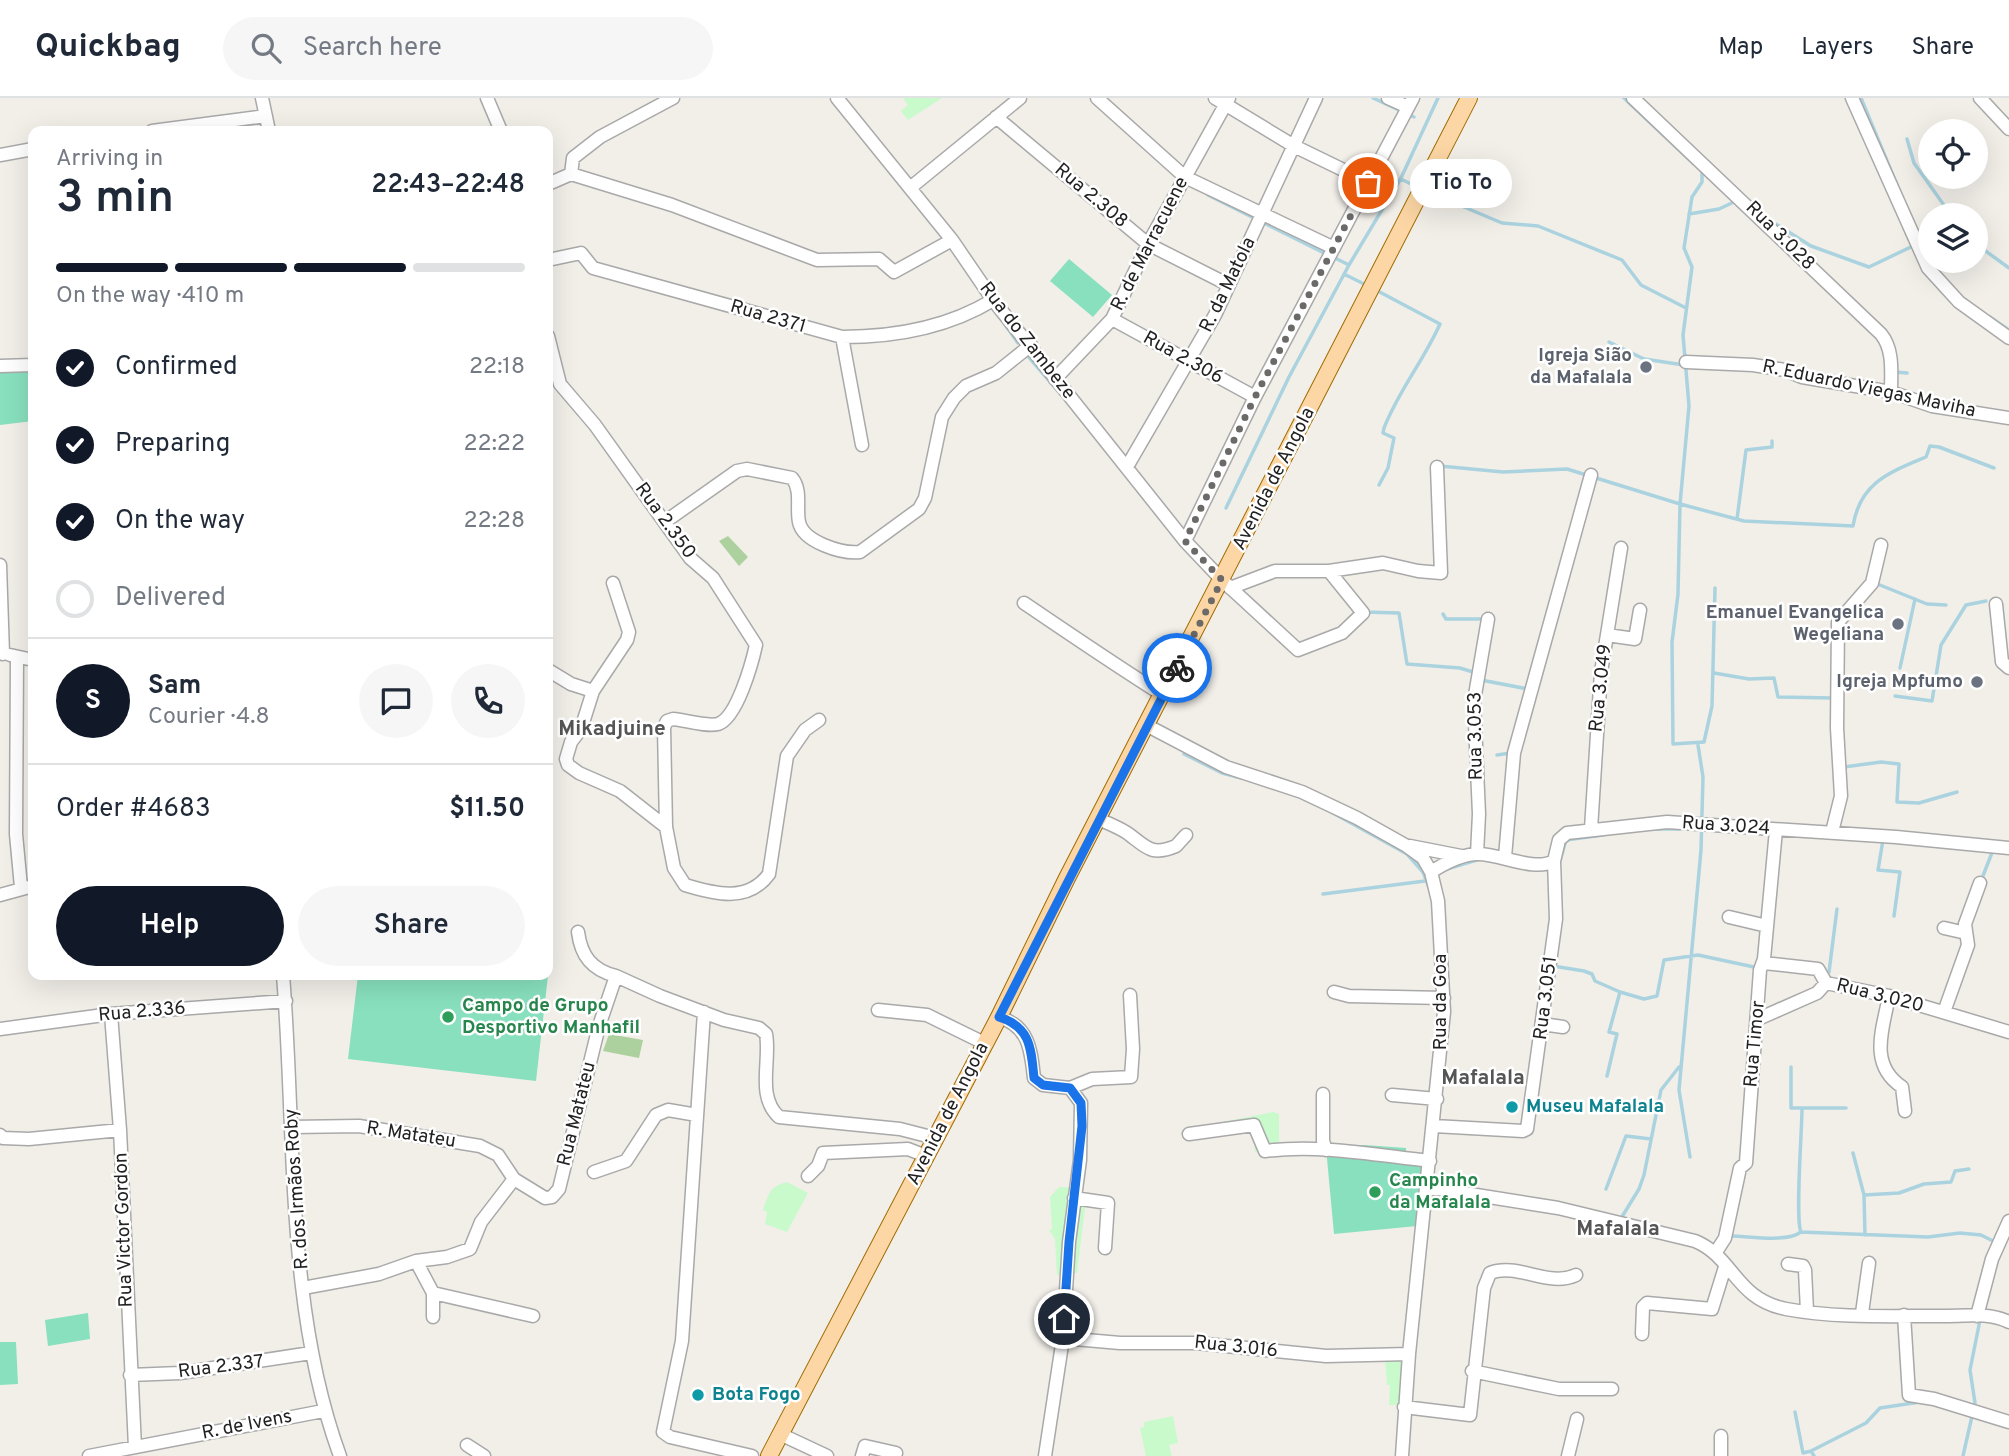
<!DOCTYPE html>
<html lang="en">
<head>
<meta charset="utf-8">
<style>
  :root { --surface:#fff; --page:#f6f6f7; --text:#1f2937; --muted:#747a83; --line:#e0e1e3; --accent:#111827 }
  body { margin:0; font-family:Overpass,sans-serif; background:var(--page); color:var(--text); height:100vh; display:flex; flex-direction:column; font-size:26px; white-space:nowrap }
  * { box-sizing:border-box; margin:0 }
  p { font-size:23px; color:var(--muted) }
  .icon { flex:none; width:38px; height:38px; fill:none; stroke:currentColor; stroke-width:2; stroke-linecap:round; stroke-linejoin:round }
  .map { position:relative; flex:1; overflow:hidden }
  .drawer { position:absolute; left:28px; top:28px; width:525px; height:854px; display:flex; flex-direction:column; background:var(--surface); border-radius:14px; box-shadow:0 7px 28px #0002 }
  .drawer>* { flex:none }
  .fabs { position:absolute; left:1918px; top:21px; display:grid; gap:14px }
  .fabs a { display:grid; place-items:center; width:70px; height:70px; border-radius:50%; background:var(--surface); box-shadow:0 7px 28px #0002; font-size:35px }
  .pin { position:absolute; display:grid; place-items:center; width:60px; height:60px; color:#fff; margin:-30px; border:4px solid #fff; border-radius:50%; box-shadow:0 2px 7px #0007 }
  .courier { position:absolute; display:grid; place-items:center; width:70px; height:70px; margin:-35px; border:5px solid #1a73e8; border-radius:50%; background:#fff; color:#222; box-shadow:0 2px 9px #0007 }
  .bubble { position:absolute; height:49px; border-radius:24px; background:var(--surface); box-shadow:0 7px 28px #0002; font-size:23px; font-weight:600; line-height:49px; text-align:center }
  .head em { font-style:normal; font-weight:600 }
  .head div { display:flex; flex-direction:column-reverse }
  .head { display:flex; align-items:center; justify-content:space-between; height:119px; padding:0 28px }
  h1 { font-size:46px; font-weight:600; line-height:52px }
  .bar { display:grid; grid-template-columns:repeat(4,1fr); gap:10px 7px; align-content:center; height:84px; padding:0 28px }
  .bar i { height:9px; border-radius:5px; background:var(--line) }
  .bar .active { background:var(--accent) }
  .bar p { grid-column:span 4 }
  .line { display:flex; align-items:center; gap:18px; padding:0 28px; border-top:2px solid var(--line) }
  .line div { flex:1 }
  .round { display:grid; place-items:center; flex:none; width:74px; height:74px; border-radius:37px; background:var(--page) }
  ol { padding:0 28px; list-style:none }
  li { display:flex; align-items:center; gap:21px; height:77px }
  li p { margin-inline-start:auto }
  li .icon { padding:7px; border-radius:50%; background:var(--accent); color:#fff; stroke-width:4 }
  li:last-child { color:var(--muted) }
  li i { width:38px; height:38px; border:4px solid var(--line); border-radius:50% }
  .cta { display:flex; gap:14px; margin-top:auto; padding:14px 28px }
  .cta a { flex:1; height:80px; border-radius:42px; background:var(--accent); color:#fff; font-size:28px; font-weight:600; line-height:80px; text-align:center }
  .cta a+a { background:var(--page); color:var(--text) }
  header { display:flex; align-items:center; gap:42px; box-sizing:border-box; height:98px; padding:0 35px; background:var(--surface); border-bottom:2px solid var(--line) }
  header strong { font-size:33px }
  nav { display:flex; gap:38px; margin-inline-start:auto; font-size:24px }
  .search { width:490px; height:63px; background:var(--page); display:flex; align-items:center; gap:18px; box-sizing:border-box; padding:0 24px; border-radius:38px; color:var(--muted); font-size:26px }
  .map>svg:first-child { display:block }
  .forest { fill:#add19e }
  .park { fill:#c8facc }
  .pitch { fill:#88e0be }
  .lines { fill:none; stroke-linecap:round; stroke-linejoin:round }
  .stream { stroke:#aad3df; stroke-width:3.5 }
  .minor-casing { stroke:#a9a9a9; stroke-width:15 }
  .major-casing { stroke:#a06b00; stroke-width:18 }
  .minor { stroke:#fff; stroke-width:12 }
  .major { stroke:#fcd6a4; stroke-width:16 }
  .done { stroke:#6b6a68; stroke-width:7; stroke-dasharray:0 12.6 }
  .route { stroke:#1a73e8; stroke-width:9 }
  .worship-dot { fill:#6b7280; stroke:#fff; stroke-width:2.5 }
  .leisure-dot { fill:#2e9e5b; stroke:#fff; stroke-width:2.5 }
  .culture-dot { fill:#0f9aa8; stroke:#fff; stroke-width:2.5 }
  .labels { text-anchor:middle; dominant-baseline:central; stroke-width:5; stroke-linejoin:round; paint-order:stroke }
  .street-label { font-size:19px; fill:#222; stroke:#fff }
  .worship-label { font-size:19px; font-weight:bold; fill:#5b616d; stroke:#fff; text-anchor:end }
  .leisure-label { font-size:19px; font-weight:bold; fill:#27864d; stroke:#fff; text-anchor:start }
  .culture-label { font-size:19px; font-weight:bold; fill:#0d838f; stroke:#fff; text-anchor:start }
  .neighbourhood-label { font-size:21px; font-weight:bold; fill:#555; stroke:#fff }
</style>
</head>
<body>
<header>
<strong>Quickbag</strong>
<div class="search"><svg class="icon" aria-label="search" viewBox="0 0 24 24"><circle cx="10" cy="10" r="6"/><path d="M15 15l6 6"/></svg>Search here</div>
<nav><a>Map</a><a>Layers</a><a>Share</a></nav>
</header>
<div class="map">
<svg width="2009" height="1358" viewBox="0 0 2009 1358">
  <rect width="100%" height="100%" fill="#f2efe9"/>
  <path class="forest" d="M 728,438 L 748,459 L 739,468 L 719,443 Z
    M 609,936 L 643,942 L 639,960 L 603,953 Z"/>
  <path class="park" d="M 903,0 L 942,0 L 908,22 L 901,13 L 908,7 Z
    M 1273,1014 L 1279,1016 L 1279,1048 L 1255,1054 L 1252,1033 L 1223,1033 L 1223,1024 Z
    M 787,1084 L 808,1095 L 787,1134 L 765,1126 L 767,1114 L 763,1112 C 769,1095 769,1089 787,1084 Z
    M 1059,1089 L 1079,1090 L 1086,1102 L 1077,1175 L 1057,1177 L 1055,1141 L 1049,1132 L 1052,1131 L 1050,1099 Z
    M 1385,1260 L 1403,1260 L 1400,1307 L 1389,1307 L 1390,1287 L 1387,1287 Z
    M 1173,1318 L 1178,1345 L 1169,1347 L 1172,1358 L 1146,1358 L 1140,1330 L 1144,1329 L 1144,1324 Z"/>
  <path class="pitch" d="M 1069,161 L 1112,197 L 1093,219 L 1050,183 Z
    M 33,264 L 33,323 L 0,327 L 0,268 Z
    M 548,869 L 549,869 L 536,983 L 348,961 L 358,877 L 548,877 Z
    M 1365,1047 L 1406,1050 L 1406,1055 L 1423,1059 L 1417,1128 L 1334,1136 L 1326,1050 Z
    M 88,1215 L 90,1241 L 48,1248 L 45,1222 Z
    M 0,1244 L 16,1244 L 18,1286 L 0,1287 Z"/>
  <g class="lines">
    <path class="stream" d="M 1373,0 L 1414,19
      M 1624,0 L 1694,66
      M 1861,0 L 1897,87
      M 1907,41 L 1914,65 L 1951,117
      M 1702,74 L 1702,84 L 1692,99 L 1684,150 L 1692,169 L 1683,237 L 1689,308 L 1680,406 L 1744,423 L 1853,428 C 1860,385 1888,375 1926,359 L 1930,348 L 1939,349 L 1994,370
      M 1401,81 L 1419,90
      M 1426,93 L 1502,125 L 1538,128 L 1622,162 L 1641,187 L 1686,210
      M 1208,97 L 1326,156
      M 1689,116 L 1719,111 L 1736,103
      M 1771,123 L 1811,148 L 1869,169 L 1915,147
      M 1976,146 L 2009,170
      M 1333,159 L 1349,167
      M 1344,176 L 1368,188
      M 1374,191 L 1440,226 C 1424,262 1399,292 1384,330 L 1383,335 L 1394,340 L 1388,370 L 1379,387
      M 999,218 L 1018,245
      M 1990,219 L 2009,232
      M 1609,244 L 1644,261 L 1684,267
      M 1027,257 L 1058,293
      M 1895,274 L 1907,275
      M 1440,368 L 1503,374 L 1567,371 L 1680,406 L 1678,496 L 1672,544 L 1673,646 L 1704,644 L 1712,608 L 1715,490
      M 1226,410 L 1289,279 L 1349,167 L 1401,80 L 1438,0
      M 1737,421 L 1746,352 L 1772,349 L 1772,343
      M 1875,485 L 1927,506 L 1946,507
      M 1364,514 L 1399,515 L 1407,566 L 1460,570 L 1476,575
      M 1443,516 L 1446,521 L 1484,521
      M 1900,570 L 1915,501
      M 1714,575 L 1749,581 L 1774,580 L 1778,599 L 1834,600
      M 1481,582 L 1528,591
      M 1895,598 L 1932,603 L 1941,547 L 1966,507 L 1986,503
      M 1184,656 L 1222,675 L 1241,680
      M 1497,657 L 1511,655
      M 1844,669 L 1881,664 L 1899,666 L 1897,704 L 1919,705 L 1957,694
      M 1333,715 L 1407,756 L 1423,774 L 1430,792
      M 1656,731 L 1679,731
      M 1883,742 L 1878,772 L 1900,774 L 1894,818
      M 1560,763 L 1566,742 L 1603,737
      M 1447,771 L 1480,761
      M 1981,783 L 1993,752
      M 1323,796 L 1425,783
      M 1553,868 L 1584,873 L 1592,876 L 1595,883 L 1620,894
      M 1829,874 L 1837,811
      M 1791,969 L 1791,1010 L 1846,1010
      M 1607,978 L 1617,936 L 1609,934 L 1620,894 L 1644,901 L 1657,898 L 1664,862 L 1698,857 L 1754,869 L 1758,867
      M 1853,1055 L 1864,1097
      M 1690,1059 L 1679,992 L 1701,752 L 1703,679 L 1698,647
      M 1606,1091 L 1626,1038 L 1651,1041
      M 1620,1122 L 1639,1091 L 1644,1077 L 1661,992 L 1679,969
      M 1801,1134 C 1795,1122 1802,1032 1802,1011
      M 1865,1137 L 1864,1097 L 1899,1095 L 1924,1086 L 1951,1084 L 1955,1073 L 1969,1071
      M 1730,1138 C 1749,1138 1786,1145 1801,1134 L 1928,1139 L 1960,1135 L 1981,1137 L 1995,1144
      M 1795,1314 L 1803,1355 L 1811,1353
      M 1814,1358 L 1811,1353 L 1866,1325 L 1880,1310 L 1920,1304
      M 1963,1358 L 1975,1305 L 1970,1272 L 1980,1222"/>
    <defs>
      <path id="minor" d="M 262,0 L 269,33
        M 487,0 L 501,33
        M 837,0 L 952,142 L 993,202 L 1185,443 L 1222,482 L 1298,552 L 1342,535 L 1363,515 L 1329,473
        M 1097,0 L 1185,79 L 1334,150
        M 1215,0 L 1294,48 L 1368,84
        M 1388,0 L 1408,9
        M 1633,0 L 1881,236 C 1894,252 1891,274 1891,294
        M 1852,0 L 1928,170 L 1959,204 L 2009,240
        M 1980,0 L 2009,31
        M 996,19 L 1148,146 L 1229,187
        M 152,33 L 266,18
        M 0,57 L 33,51
        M 571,76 L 672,107 L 817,162 L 879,161 L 894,174 L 952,142
        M 571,76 L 573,60 L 600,39 L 673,0
        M 548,86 L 571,76
        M 910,90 L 1020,0
        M 548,162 L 581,155 L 593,170 L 842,239 C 896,239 947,230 993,202
        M 1112,221 L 1255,299
        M 548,238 L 560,286 L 595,327 L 690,460 L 713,480 L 756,547 C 752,565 737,620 718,626 C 706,629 685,622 673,621 L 667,623 L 664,629 L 666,729
        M 842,239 L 862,347
        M 1686,264 L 1753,267 L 1785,272 L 1802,279 L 1891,294 L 1932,308 L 2009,320
        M 0,268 L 33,267
        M 1055,281 L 1112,221 L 1148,146 L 1229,0
        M 1128,367 L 1215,217 L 1316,0
        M 666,423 L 737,373 L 747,371 L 792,380 C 802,392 796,409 799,424 C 803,444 842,456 860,454 L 919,411 L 925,400 L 942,319 L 954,300 L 966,288 L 996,275 L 1031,247
        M 1185,443 L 1255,299 L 1413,0
        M 0,467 L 3,556
        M 613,485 L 629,534 L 627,542 L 593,593 L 581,631 L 571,644 L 566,661 L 568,667 L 579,675 L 620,693 L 666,729 L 674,770 L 685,787 C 715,796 748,805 769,776 L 787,658 L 805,632 L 819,622
        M 1230,490 L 1275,473 L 1329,473 L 1383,465 L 1418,473 L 1441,475 L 1437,369
        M 1024,505 C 1070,536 1115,567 1163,597
        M 1996,506 L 2002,564 L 2009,570
        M 1607,537 L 1635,541 L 1640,512
        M 10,557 L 33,562
        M 17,559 L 16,736 L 21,789
        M 548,572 L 571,586 L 593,593
        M 1146,627 L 1226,669 L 1302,694 L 1357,720 L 1405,747 L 1423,760 L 1431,774 L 1438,803 L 1444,914 L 1409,1256 L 1402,1358
        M 1099,721 C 1109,726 1121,730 1130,737 C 1147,750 1152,758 1176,748 L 1186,737
        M 1591,731 L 1601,574 L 1621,450
        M 1832,734 L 1841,698 L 1837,630 L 1838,524 L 1872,485 L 1881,447
        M 1410,748 L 1461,758
        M 1477,756 L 1479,716 L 1474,603 L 1488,521
        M 1505,759 L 1514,655 L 1591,377
        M 1431,774 C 1445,765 1462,756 1478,756 C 1501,756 1534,774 1554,763 L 1559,742 L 1567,735 L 1667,724 L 1896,739 L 2009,750
        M 0,797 L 33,788
        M 1729,819 L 1767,828
        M 1944,830 L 1966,835
        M 578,834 C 581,858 592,872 616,878
        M 1764,865 L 1818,871 L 1826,885
        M 283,877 C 296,1035 285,1208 340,1358
        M 1334,894 L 1349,898 L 1444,900
        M 1889,898 C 1883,931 1868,966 1902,989 L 1905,1013
        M 878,912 L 927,917 L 984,945
        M 704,914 L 682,1243 L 663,1334 L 670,1339 L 752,1358
        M 1944,914 L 1968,847 L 1965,826 L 1980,785
        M 111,916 L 120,1032 L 135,1349
        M 999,919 C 1029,928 1031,952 1034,980 L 1043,987 L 1070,990 L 1081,1005 L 1080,1062 L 1069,1144 L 1063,1240 L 1045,1358
        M 1758,921 L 1817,895 L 1826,885 L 1889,898 L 2009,934
        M 1542,926 L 1563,929
        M 0,931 L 111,916 L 286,903
        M 1070,990 L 1092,981 L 1131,979 L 1133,951 L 1130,897
        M 1323,996 L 1323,1043 L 1326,1052
        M 1392,997 L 1437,1001
        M 1434,1028 L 1523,1033 L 1527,1031 L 1556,821 L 1554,763
        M 292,1029 L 359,1028 L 480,1048 L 498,1057 L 514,1081 L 545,1100 L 552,1099 L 559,1091 L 599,928 L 616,878 L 660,898 L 724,922 L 759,930 L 766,936 C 771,963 756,998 779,1019 L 900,1031 L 935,1040
        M 1189,1036 L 1254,1027 L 1265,1053 C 1319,1046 1375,1057 1430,1063
        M 0,1037 L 3,1040 L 29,1041 L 120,1032
        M 594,1074 L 626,1063 L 656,1017 L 668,1012 L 697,1017
        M 808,1078 L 818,1068 L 823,1055 L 908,1051 L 926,1058
        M 1426,1089 L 1558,1110 L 1695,1143 C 1734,1159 1735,1201 1786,1211 C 1834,1220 1887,1218 1936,1218 C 1960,1219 1987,1213 2009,1224
        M 1074,1100 L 1108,1105 L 1105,1150
        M 1716,1154 L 1725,1140 L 1740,1070 L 1746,1065 L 1760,872 L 1764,861 L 1776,732
        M 416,1163 L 433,1195 L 433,1219
        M 1788,1166 L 1803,1168 L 1805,1172 L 1807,1213
        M 303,1190 L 379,1176 L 416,1163 L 447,1159 L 470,1151 L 481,1124 L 514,1081
        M 433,1195 L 533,1218
        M 1862,1215 L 1869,1165
        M 1904,1217 L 1909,1297 L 1934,1301 L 2009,1324
        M 1977,1218 L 1992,1161 L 2009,1123
        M 1642,1236 L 1643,1209 L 1647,1205 L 1712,1211 L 1725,1169
        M 1063,1240 L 1120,1245 L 1196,1245 L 1326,1258 L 1409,1256
        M 1472,1273 L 1559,1291 L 1612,1291
        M 130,1277 L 180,1275 L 311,1255
        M 1404,1309 L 1470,1317 L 1484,1190 L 1490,1175 C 1518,1164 1548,1190 1576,1177
        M 780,1336 L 827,1358
        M 1721,1338 L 1721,1358
        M 467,1347 L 484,1358
        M 89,1358 L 323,1313
        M 862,1358 L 865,1348 L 896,1355
        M 1568,1358 L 1577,1321"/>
      <path id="major" d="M 769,1358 L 999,919 L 1067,780 L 1469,0"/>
    </defs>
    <use href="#minor" class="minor-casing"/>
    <use href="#major" class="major-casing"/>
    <use href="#minor" class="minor"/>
    <use href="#major" class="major"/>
  </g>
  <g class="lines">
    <path class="done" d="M 1177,570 L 1222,482 L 1185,443 L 1255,299 L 1368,85"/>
    <path class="route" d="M 1064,1221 L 1069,1144 L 1082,1028 L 1081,1005 L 1070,990 L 1043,987 L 1034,980 C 1031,951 1031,929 999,919 L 1177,570"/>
  </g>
  <g class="worship-dot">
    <circle cx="1646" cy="269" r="7"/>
    <circle cx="1898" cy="526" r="7"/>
    <circle cx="1977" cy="584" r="7"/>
  </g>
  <g class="leisure-dot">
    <circle cx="448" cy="919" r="7"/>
    <circle cx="1375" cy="1094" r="7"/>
  </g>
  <g class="culture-dot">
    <circle cx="1512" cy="1009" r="7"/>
    <circle cx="698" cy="1297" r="7"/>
  </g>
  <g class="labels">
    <g class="street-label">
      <text transform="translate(1091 98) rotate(40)">Rua 2.308</text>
      <text transform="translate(1780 138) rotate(45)">Rua 3.028</text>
      <text transform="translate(1150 146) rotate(-63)">R. de Marracuene</text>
      <text transform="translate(1228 187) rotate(-64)">R. da Matola</text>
      <text transform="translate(768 219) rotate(16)">Rua 2371</text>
      <text transform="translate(1027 243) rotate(52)">Rua do Zambeze</text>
      <text transform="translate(1183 260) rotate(29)">Rua 2.306</text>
      <text transform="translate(1869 291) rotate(12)">R. Eduardo Viegas Maviha</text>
      <text transform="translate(1274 381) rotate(-63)">Avenida de Angola</text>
      <text transform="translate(665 423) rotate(54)">Rua 2.350</text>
      <text transform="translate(1601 590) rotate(-84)">Rua 3.049</text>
      <text transform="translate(1476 638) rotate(-91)">Rua 3.053</text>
      <text transform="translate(1726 728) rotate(4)">Rua 3.024</text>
      <text transform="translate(1880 898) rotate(14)">Rua 3.020</text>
      <text transform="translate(1546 900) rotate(-83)">Rua 3.051</text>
      <text transform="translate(1441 904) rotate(-90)">Rua da Goa</text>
      <text transform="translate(142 914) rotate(-5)">Rua 2.336</text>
      <text transform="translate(1755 946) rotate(-85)">Rua Timor</text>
      <text transform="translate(577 1016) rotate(-76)">Rua Matateu</text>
      <text transform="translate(948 1016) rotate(-63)">Avenida de Angola</text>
      <text transform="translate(411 1037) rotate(9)">R. Matateu</text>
      <text transform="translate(297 1091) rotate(-94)">R. dos Irmãos Roby</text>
      <text transform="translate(124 1132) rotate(-92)">Rua Victor Gordon</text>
      <text transform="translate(1236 1249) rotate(6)">Rua 3.016</text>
      <text transform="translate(221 1269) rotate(-7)">Rua 2.337</text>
      <text transform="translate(247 1327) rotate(-11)">R. de Ivens</text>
    </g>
    <g class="worship-label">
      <text x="1632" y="258">Igreja Sião<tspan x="1632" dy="22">da Mafalala</tspan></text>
      <text x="1884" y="515">Emanuel Evangelica<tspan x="1884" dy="22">Wegeliana</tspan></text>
      <text x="1963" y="584">Igreja Mpfumo</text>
    </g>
    <g class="leisure-label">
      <text x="462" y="908">Campo de Grupo<tspan x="462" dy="22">Desportivo Manhafil</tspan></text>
      <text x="1389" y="1083">Campinho<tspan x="1389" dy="22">da Mafalala</tspan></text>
    </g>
    <g class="culture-label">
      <text x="1526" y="1009">Museu Mafalala</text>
      <text x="712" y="1297">Bota Fogo</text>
    </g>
    <g class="neighbourhood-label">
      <text x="612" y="631">Mikadjuine</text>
      <text x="1483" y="980">Mafalala</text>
      <text x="1618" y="1131">Mafalala</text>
    </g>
  </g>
</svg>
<div class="fabs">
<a><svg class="icon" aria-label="locate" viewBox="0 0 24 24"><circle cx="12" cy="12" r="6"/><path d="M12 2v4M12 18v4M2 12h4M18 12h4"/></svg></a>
<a><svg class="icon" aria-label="layers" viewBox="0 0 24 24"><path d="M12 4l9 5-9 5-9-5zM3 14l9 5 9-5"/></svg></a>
</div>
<div class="pin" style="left:1368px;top:85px;background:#ea580c"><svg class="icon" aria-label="bag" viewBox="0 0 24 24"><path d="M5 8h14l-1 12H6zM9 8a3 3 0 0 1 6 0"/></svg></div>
<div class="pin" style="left:1064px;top:1221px;background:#1f2937"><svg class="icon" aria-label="home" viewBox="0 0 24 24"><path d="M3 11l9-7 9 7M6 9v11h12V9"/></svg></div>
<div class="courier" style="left:1177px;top:570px"><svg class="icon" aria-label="bike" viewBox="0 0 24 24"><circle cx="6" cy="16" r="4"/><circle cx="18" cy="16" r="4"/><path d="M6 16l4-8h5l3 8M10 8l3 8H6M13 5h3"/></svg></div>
<div class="bubble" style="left:1410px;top:61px;width:102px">Tio To</div>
<section class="drawer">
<div class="head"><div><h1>3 min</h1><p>Arriving in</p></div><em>22:43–22:48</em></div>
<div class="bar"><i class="active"></i><i class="active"></i><i class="active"></i><i></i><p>On the way · 410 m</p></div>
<ol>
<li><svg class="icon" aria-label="check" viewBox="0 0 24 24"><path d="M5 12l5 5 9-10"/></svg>Confirmed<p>22:18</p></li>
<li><svg class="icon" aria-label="check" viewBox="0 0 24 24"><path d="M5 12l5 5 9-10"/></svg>Preparing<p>22:22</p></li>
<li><svg class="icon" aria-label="check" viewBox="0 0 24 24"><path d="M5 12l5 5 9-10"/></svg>On the way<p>22:28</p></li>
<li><i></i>Delivered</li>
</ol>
<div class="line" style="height:126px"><b class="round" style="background:var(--accent);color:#fff">S</b><div><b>Sam</b><p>Courier · 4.8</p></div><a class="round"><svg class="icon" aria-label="chat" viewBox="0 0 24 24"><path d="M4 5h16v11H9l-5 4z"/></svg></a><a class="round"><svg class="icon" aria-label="phone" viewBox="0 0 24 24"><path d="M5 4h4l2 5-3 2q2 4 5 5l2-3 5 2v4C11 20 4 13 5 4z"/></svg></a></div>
<div class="line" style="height:91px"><div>Order #4683</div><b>$11.50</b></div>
<div class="cta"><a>Help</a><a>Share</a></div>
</section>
</div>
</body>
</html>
